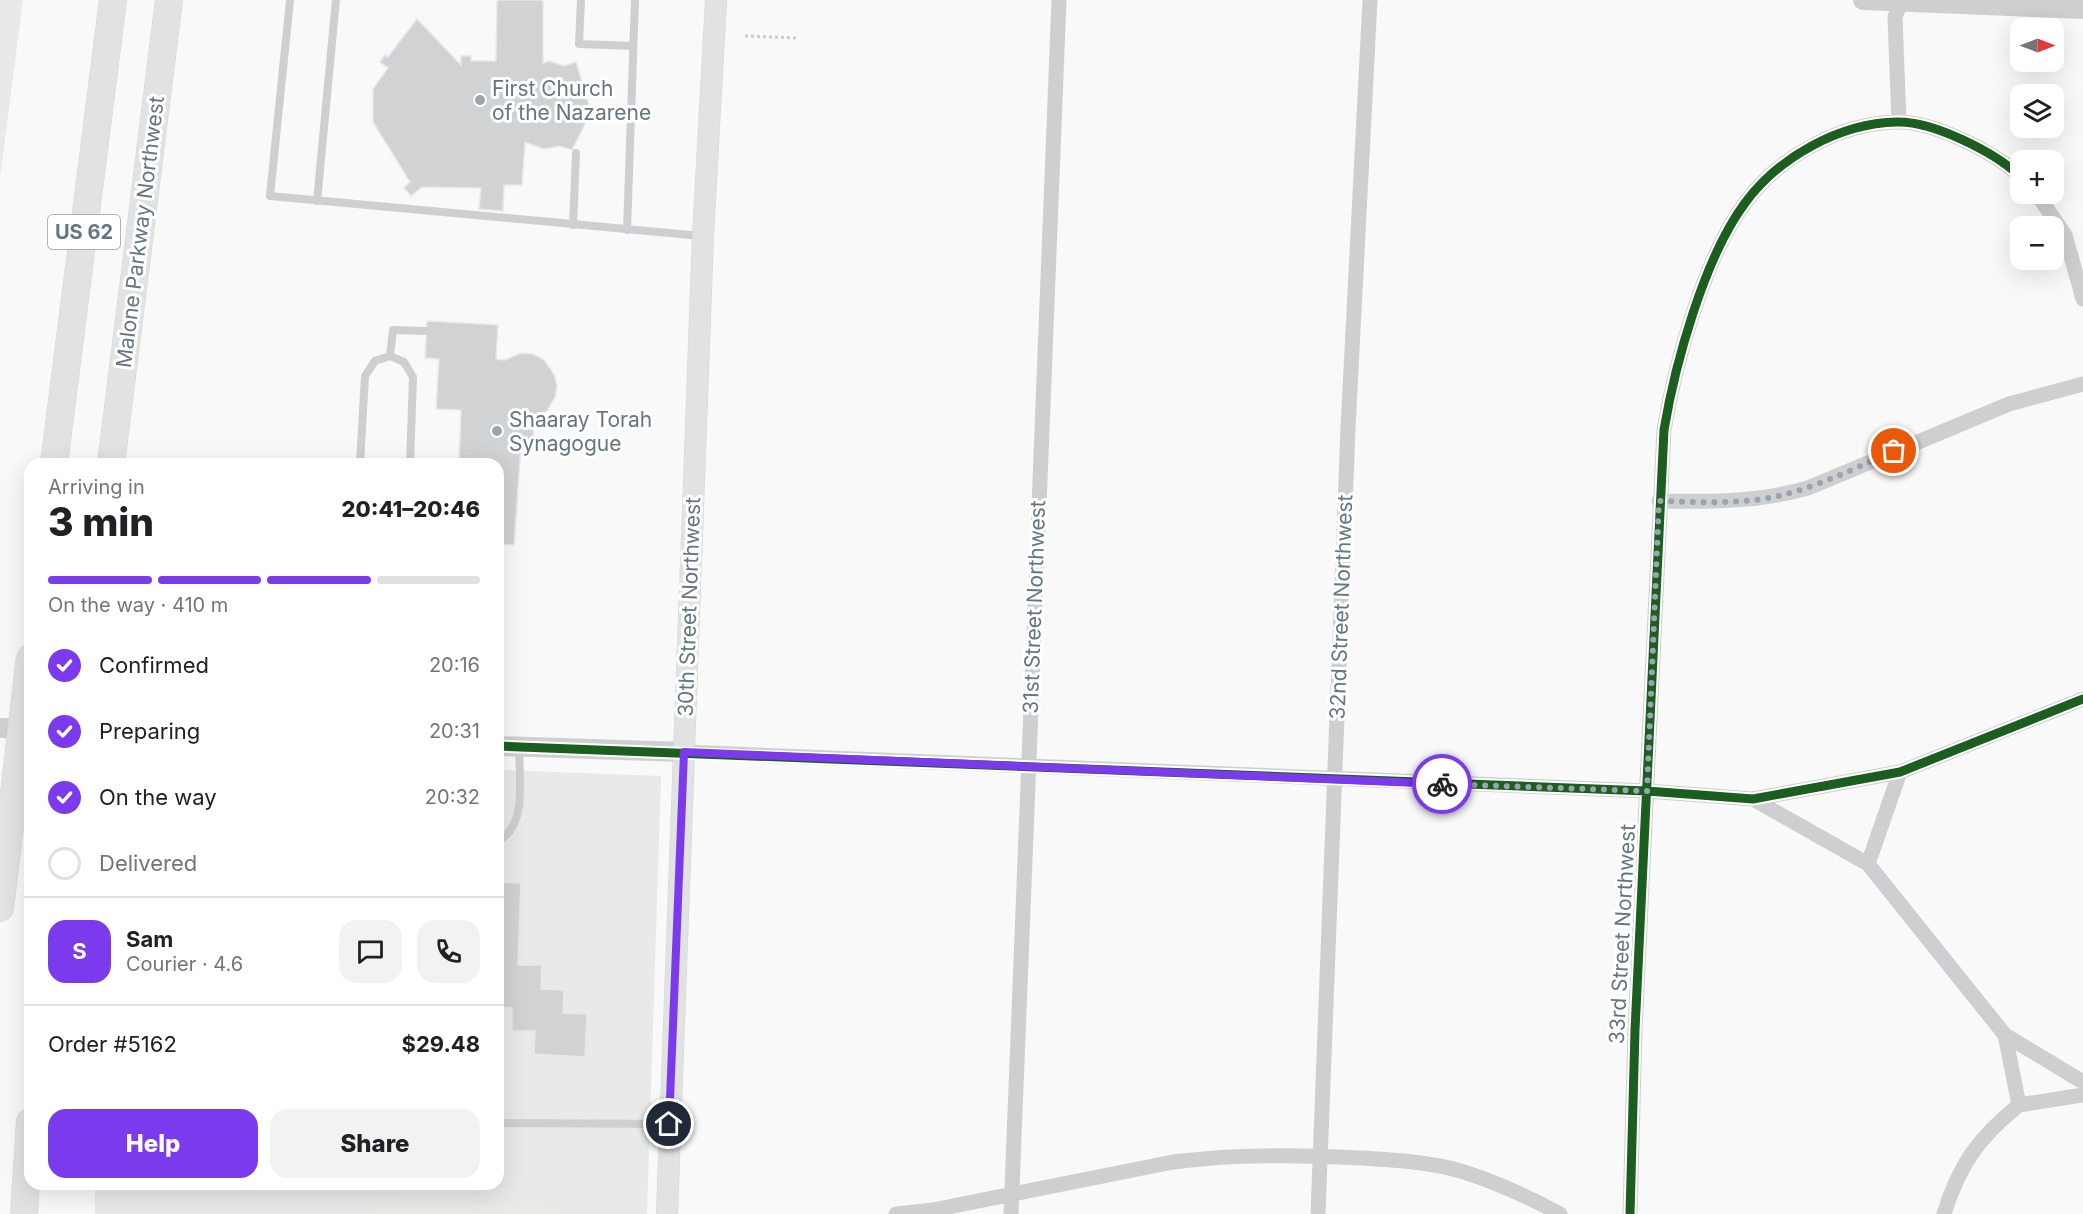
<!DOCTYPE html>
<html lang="en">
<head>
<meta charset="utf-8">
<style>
  :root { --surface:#fff; --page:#f2f2f2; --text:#202124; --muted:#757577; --line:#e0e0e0; --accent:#7c3aed }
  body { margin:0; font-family:Inter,sans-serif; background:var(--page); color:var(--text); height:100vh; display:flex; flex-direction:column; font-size:22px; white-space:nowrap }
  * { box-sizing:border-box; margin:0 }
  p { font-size:20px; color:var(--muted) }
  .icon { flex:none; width:33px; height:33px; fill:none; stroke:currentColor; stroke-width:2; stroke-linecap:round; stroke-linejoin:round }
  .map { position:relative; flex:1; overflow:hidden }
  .details { position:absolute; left:24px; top:458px; width:480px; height:732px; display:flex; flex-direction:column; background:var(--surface); border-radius:18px; box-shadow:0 6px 24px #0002 }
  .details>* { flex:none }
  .needle { width:39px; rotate:90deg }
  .tools { position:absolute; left:2010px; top:18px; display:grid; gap:12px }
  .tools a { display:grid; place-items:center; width:54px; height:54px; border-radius:12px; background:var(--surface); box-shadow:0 6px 24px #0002; font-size:30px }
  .pin { position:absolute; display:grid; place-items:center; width:51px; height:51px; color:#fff; margin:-26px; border:3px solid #fff; border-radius:50%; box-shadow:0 2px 6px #0007 }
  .courier { position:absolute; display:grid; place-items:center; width:60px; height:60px; margin:-30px; border:4px solid #7c3aed; border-radius:50%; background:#fff; color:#222; box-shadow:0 2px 8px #0007 }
  .headline em { font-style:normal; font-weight:800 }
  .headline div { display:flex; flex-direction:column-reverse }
  .headline { display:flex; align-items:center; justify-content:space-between; height:102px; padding:0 24px }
  h1 { font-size:39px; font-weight:800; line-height:45px }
  .bar { display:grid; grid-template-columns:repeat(4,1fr); gap:9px 6px; align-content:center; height:72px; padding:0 24px }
  .bar i { height:8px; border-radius:4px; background:var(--line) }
  .bar .active { background:var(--accent) }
  .bar p { grid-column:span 4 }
  .line { display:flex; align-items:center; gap:15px; padding:0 24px; border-top:2px solid var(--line) }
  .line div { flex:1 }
  .round { display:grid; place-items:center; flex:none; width:63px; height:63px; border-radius:18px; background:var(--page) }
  ol { padding:0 24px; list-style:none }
  li { display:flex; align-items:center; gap:18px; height:66px }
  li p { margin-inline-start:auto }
  li .icon { padding:6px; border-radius:50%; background:var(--accent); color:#fff; stroke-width:4 }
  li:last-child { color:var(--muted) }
  li i { width:33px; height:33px; border:3px solid var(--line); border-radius:50% }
  .cta { display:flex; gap:12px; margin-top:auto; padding:12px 24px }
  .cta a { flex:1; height:69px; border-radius:18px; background:var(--accent); color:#fff; font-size:24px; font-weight:800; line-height:69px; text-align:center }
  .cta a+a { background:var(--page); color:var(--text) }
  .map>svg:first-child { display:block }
  .built { fill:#e8e9e9 }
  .green { fill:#e8ebe6 }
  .building { fill:#d0d2d3; stroke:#e8e8e8; stroke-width:1.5 }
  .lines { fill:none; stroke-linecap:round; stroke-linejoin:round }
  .secondary-casing { stroke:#d5d6d7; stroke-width:22 }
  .motorway-casing { stroke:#d5d6d6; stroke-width:28 }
  .path { stroke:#cbcccd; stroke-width:3; stroke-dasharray:3 3; stroke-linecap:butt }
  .service { stroke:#cecfd0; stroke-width:8 }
  .minor { stroke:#cecfd0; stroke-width:15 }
  .tertiary { stroke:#cecfd0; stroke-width:20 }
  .secondary { stroke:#e1e2e2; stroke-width:21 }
  .motorway { stroke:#e1e2e2; stroke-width:27 }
  .motorway-bridge-casing { stroke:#d5d6d6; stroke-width:28; stroke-linecap:butt }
  .motorway-bridge { stroke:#e1e2e2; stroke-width:27 }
  .cycleway-casing { stroke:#fff; stroke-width:13 }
  .cycleway { stroke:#1b5e20; stroke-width:9 }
  .done { stroke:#99a4ac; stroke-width:6; stroke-dasharray:0 10.8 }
  .route { stroke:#7c3aed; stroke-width:8 }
  .poi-dot { fill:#99a4ac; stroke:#fff; stroke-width:2 }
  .labels { text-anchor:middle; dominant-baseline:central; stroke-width:6; stroke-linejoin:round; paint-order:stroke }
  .shield { fill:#fff; stroke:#939fa8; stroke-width:1.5 }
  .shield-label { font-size:20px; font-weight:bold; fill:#657683 }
  .poi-label { font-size:21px; fill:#657683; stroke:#fff; text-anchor:start }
  .street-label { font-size:21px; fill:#657683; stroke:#fff }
</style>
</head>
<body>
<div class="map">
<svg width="2083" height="1214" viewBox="0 0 2083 1214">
  <rect width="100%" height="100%" fill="#f9f9f9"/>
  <path class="built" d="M 0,0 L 23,0 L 0,178 Z
    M 498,770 L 661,776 L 647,1214 L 95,1214 L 95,1184 L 498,1184 Z"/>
  <path class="green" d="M 251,1184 L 337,1184 L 337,1187 Z
    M 379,1184 L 467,1184 L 467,1195 L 378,1193 Z
    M 370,1198 L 558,1206 L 558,1214 L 375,1214 Z"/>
  <path class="building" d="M 497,0 L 543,0 L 543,63 L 550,61 L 564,66 L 576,62 L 591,112 L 572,150 L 560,146 L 544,149 L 525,142 L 522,185 L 504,185 L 503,211 L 479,209 L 481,188 L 422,187 L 411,196 L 404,188 L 410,182 L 373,122 L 373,89 L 388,68 L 380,62 L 385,55 L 388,57 L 417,19 L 461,65 L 461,56 L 471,56 L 471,61 L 496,61 Z
    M 427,321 L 498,325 L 496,359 L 505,360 L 521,353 L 533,354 L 544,360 L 554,374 L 557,386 L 555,397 L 547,411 L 534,419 L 533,443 L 521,444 L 514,545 L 498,544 L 498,464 L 459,464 L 461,410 L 436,409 L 439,359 L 425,358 Z
    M 498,882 L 521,883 L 518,965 L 542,965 L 541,989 L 564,990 L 563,1013 L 587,1014 L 585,1057 L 534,1054 L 535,1031 L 512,1031 L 512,1008 L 498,1007 Z"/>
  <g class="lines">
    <defs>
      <path id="secondary" d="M 667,1214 L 703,236 L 716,0"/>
      <path id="motorway" d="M 54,464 L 113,0
        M 111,464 L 169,0
        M 0,908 L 12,810
        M 24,1214 L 30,1122"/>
    </defs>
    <use href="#secondary" class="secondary-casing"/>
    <use href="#motorway" class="motorway-casing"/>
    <path class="path" d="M 745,36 L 799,38"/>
    <path class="service" d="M 290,0 L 270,196 L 701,236
      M 581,0 L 579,44 L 633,46
      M 317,201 L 336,0
      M 573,225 L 576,153
      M 627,230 L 635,0
      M 390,356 L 393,330 L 426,331
      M 310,464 L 311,464
      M 360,464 L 365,376 L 375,361 L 390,356 L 404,362 L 413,377 L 410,464
      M 498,841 C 528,827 519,774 519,748
      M 498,1123 L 668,1124"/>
    <path class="minor" d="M 1899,122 L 1895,17 L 1902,0
      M 2037,194 L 2065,235 L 2083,299
      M 1659,501 C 1710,502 1759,502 1808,488 L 2009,404 L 2083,384
      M 684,752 L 1647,791 L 1753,799 L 1900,772 L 2083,699
      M 1753,799 L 1868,864 L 2005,1035 L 2083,1082
      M 1868,864 L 1900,772
      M 2019,1105 L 2083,1095
      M 896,1214 L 933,1210 L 1173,1162 C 1236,1154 1298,1155 1360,1158 C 1395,1160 1431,1162 1464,1172 C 1498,1183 1529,1197 1560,1214
      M 1011,1214 L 1059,0
      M 1318,1214 L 1348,428 L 1370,0
      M 1630,1214 L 1635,1030 L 1664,430 C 1675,364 1704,258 1745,203 C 1778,158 1839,123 1897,122 C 1933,121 1994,152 2020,176
      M 1944,1214 C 1959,1165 1979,1137 2019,1105 L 2005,1035"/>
    <path class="tertiary" d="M 1863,0 L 2083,9
      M 0,728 L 30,729
      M 498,746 L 684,752"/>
    <use href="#secondary" class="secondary"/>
    <use href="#motorway" class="motorway"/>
    <defs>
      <path id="motorway-bridge" d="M 12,810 L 30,657"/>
    </defs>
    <use href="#motorway-bridge" class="motorway-bridge-casing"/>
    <use href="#motorway-bridge" class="motorway-bridge"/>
    <defs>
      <path id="cycleway" d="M 498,746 L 1647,791 L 1753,799 L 1900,772 L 2083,699
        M 1630,1214 L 1635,1030 L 1664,430 C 1675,364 1704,258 1745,203 C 1778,158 1839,123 1897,122 C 1933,121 1994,152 2020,176"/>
    </defs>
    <use href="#cycleway" class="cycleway-casing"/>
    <use href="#cycleway" class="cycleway"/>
  </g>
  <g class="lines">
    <path class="done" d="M 1442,784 L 1647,791 L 1659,501 C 1700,502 1743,505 1783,495 C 1821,485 1858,467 1894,451"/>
    <path class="route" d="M 669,1124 L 684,752 L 1442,784"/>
  </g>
  <g class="poi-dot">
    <circle cx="480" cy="100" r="6"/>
    <circle cx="497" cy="431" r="6"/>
  </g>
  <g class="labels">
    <rect class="shield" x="48" y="215" width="72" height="34" rx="4.5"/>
    <g class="shield-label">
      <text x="84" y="232">US 62</text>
    </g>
    <g class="poi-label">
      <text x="492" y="88">First Church<tspan x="492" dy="24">of the Nazarene</tspan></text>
      <text x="509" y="419">Shaaray Torah<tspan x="509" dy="24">Synagogue</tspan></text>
    </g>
    <g class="street-label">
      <text transform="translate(140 232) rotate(-83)">Malone Parkway Northwest</text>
      <text transform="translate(689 607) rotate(-88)">30th Street Northwest</text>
      <text transform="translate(1034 607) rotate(-88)">31st Street Northwest</text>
      <text transform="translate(1341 607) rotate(-88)">32nd Street Northwest</text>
      <text transform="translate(1622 934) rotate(-87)">33rd Street Northwest</text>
    </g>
  </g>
</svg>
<div class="tools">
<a><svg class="needle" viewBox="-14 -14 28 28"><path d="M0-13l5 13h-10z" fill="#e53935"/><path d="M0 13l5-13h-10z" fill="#757577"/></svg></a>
<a><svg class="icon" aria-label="layers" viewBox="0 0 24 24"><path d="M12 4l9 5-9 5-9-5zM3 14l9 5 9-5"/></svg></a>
<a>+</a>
<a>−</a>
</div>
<div class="pin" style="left:1894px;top:451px;background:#ea580c"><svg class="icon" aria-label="bag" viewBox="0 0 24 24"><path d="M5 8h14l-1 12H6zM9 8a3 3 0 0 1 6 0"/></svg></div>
<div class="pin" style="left:669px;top:1124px;background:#1f2937"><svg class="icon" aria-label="home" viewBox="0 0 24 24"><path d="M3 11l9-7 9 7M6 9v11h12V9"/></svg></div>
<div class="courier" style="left:1442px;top:784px"><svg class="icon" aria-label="bike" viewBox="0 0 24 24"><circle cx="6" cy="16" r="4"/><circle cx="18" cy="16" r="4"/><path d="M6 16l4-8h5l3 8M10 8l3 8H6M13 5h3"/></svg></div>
<section class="details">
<div class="headline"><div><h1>3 min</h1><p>Arriving in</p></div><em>20:41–20:46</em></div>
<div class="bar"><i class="active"></i><i class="active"></i><i class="active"></i><i></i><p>On the way · 410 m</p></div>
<ol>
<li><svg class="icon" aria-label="check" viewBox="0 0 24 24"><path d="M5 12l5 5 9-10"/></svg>Confirmed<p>20:16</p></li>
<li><svg class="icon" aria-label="check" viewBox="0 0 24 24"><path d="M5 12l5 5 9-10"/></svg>Preparing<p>20:31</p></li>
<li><svg class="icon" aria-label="check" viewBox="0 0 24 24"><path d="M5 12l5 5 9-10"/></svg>On the way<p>20:32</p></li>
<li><i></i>Delivered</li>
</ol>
<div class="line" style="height:108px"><b class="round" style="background:var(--accent);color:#fff">S</b><div><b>Sam</b><p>Courier · 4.6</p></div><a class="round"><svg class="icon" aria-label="chat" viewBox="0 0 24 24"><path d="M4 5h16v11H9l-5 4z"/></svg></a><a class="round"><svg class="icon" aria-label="phone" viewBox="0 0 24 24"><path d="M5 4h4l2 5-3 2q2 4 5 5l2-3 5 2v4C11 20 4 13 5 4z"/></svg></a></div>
<div class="line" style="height:78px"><div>Order #5162</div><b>$29.48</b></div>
<div class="cta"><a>Help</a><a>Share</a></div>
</section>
</div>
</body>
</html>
